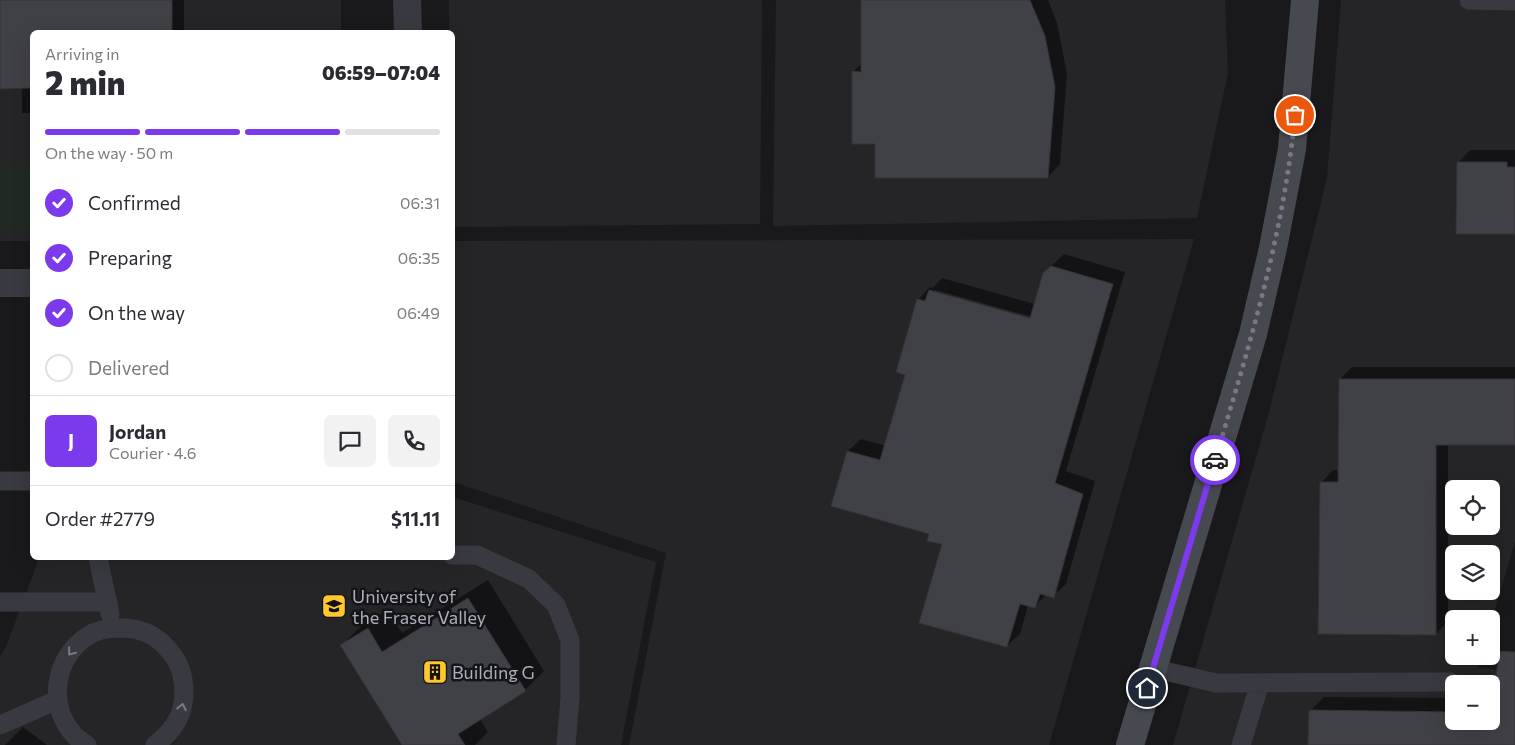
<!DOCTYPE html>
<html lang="en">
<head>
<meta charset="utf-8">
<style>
  :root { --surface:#fff; --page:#f2f2f3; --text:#2b2b33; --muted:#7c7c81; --line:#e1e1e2; --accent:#7c3aed }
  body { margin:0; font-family:Commissioner,sans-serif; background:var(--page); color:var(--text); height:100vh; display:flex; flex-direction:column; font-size:19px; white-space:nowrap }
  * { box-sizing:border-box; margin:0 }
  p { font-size:16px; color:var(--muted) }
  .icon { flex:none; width:28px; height:28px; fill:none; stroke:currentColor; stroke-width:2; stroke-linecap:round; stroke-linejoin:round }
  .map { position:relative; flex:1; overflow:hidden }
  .panel { position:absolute; left:30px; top:30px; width:425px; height:530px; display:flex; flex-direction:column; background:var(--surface); border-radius:8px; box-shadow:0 5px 20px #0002 }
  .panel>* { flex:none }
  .controls { position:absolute; left:1445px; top:480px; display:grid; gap:10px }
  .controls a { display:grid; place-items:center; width:55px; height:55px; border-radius:8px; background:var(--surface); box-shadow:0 5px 20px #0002; font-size:25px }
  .pin { position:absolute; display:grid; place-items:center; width:42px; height:42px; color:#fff; margin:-21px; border:2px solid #fff; border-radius:50%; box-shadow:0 1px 5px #0007 }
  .courier { position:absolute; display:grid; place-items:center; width:50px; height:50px; margin:-25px; border:4px solid #7c3aed; border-radius:50%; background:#fff; color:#222; box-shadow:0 1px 6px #0007 }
  .overview em { font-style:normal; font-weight:800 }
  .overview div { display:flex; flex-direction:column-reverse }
  .overview { display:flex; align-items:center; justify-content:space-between; height:85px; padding:0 15px }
  h1 { font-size:32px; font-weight:800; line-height:38px }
  .bar { display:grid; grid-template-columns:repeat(4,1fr); gap:8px 5px; align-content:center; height:60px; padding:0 15px }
  .bar i { height:6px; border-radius:4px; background:var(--line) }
  .bar .on { background:var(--accent) }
  .bar p { grid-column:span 4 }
  .line { display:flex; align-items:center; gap:12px; padding:0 15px; border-top:1px solid var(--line) }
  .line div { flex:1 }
  .round { display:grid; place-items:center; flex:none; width:52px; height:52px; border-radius:8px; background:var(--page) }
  ol { padding:0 15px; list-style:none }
  li { display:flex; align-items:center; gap:15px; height:55px }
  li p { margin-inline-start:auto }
  li .icon { padding:5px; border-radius:50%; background:var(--accent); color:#fff; stroke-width:4 }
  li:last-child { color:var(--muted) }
  li i { width:28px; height:28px; border:2px solid var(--line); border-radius:50% }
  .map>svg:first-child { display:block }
  .built { fill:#252528; fill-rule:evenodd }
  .green { fill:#202a22 }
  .shadow { fill:#0007; fill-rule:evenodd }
  .building { fill:#404146; stroke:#333338 }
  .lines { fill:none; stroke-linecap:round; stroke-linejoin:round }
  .service { stroke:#393a41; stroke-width:19 }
  .minor { stroke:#393a41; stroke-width:28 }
  .secondary { stroke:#474951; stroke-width:28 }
  .oneway { stroke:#777a85 }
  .done { stroke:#777a84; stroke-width:5; stroke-dasharray:0 9 }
  .route { stroke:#7c3aed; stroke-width:6 }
  .labels { text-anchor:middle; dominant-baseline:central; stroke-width:5; stroke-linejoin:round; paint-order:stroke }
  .poi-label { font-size:18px; fill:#aaaebc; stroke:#141416; text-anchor:start }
</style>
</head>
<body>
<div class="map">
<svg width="1515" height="745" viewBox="0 0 1515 745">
  <rect width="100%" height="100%" fill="#19191b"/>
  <path class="built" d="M 0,0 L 341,0 L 341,32 L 32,32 L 32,241 L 0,241 Z
    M 449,0 L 762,0 L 760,224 L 453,227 L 452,32 L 449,32 Z
    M 776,0 L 1225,0 L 1228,73 L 1197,218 L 773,226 Z
    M 1341,0 L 1515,0 L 1515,542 L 1491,622 L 1491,619 L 1454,619 L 1454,656 L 1481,656 L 1478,668 L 1515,671 L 1515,745 L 1173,745 L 1268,416 L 1327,178 ZM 1454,489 L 1491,489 L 1491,526 L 1454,526 ZM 1454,554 L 1491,554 L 1491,591 L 1454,591 ZM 1454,684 L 1491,684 L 1491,721 L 1454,721 Z
    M 1194,239 L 1049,745 L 629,745 L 666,553 L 453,482 L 453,241 Z
    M 453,497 L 656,562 L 621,745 L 0,745 L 0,656 L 5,649 L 37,564 L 38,558 L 452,558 Z"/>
  <path class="green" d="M 0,163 L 32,163 L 32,230 L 0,230 Z"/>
  <path class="shadow" d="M 0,0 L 184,0 L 184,32 L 32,32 L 32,113 L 22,113 L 22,87 L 0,87 Z
    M 863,0 L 1048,0 L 1057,23 L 1067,74 L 1060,164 L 1048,177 L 876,143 L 853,72 L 862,63 Z
    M 1470,150 L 1515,150 L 1515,233 L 1458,163 Z
    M 1064,254 L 1125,272 L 1066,471 L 1095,481 L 1066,584 L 1053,596 L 1047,594 L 1034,607 L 1028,605 L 1020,634 L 1007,646 L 944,544 L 931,533 L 848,451 L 861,439 L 886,446 L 906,374 L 918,300 L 930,287 L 932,288 L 942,278 L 1035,304 L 1044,273 ZM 935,290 L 1036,318 L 1035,321 L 933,292 Z
    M 1352,367 L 1515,367 L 1515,444 L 1448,444 L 1448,621 L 1436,634 L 1321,483 L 1333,470 L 1340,470 L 1340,379 Z
    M 488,580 L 544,671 L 525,690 L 480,719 L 488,732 L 475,745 L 404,745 L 342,645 L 361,626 L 387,610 L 402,633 Z
    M 1515,685 L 1515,745 L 1310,745 L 1310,711 L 1324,697 L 1454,698 L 1454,721 L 1491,721 L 1491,699 Z
    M 23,727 L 47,745 L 5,745 Z"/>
  <path class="building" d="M 0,0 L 172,0 L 172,32 L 32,32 L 32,88 L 0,89 Z
    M 861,0 L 1030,0 L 1045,36 L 1055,87 L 1048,178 L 875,178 L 875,144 L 852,144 L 852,71 L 861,72 Z
    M 1457,162 L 1507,162 L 1507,167 L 1515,167 L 1515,234 L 1456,234 Z
    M 1051,266 L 1113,284 L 1055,483 L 1083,494 L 1054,598 L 1040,594 L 1035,608 L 1020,604 L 1007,647 L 919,623 L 942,544 L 927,541 L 929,534 L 831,506 L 847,451 L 880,460 L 905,375 L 896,372 L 917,299 L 925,301 L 929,290 L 1030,318 L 1043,273 Z
    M 1339,379 L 1515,379 L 1515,445 L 1436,445 L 1436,635 L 1318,634 L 1320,482 L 1338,482 Z
    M 468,598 L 526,691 L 458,734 L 465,745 L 402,745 L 340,645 L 368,628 L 382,652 Z
    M 1500,651 L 1515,652 L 1515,745 L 1308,745 L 1309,710 L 1454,712 L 1454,721 L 1491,721 L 1491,706 Z"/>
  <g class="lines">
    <path class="service" d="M 1469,0 L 1515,1
      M 0,481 L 32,481
      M 452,555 L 477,555 L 529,579 L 556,605 L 570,640 L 570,698 L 566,745
      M 98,558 L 110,614
      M 0,602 L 108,602
      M 1152,668 L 1216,683 L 1451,682
      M 0,725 L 57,700
      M 87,745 C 83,742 78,739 75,736 C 45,705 55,652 93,633 C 104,628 115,628 126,628 C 139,629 152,634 161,642 C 172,652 181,664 183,680 C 187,709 178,727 155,745
      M 1241,745 L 1260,683"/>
    <path class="minor" d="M 407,0 L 408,32
      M 0,283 L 32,283"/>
    <path class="secondary" d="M 1130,745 L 1253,334 L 1273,248 L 1292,149 L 1305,0"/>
  </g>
  <defs><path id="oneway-chevron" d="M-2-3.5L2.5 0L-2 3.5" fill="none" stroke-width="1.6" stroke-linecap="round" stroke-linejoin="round" transform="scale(1.25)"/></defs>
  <g class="oneway">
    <use href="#oneway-chevron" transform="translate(71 652) rotate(129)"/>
    <use href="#oneway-chevron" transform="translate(182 707) rotate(-79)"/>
  </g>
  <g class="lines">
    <path class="done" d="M 1215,460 C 1249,347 1284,233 1295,115"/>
    <path class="route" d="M 1147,688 L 1215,460"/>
  </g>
  <defs>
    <symbol id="university-square" viewBox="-11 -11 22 22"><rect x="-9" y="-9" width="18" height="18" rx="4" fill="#ffc62d" stroke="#141416"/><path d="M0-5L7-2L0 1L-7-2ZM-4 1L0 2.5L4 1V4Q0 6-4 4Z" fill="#111"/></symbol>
    <symbol id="building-square" viewBox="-11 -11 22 22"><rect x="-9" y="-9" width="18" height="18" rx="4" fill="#ffc62d" stroke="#141416"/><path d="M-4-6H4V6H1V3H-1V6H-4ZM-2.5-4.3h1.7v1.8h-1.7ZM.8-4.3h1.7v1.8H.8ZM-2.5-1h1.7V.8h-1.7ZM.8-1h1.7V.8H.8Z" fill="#111"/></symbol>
  </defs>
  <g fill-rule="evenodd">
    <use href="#university-square" x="320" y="592" width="28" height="28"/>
    <use href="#building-square" x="421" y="658" width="28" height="28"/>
  </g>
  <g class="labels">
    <g class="poi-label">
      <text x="352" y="596">University of<tspan x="352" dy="21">the Fraser Valley</tspan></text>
      <text x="452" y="672">Building G</text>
    </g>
  </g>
</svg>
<div class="controls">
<a><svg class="icon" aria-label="locate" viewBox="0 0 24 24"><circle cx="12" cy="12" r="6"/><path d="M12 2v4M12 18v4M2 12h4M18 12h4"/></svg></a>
<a><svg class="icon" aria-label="layers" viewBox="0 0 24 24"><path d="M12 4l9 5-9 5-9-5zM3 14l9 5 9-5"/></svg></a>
<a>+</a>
<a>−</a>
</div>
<div class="pin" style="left:1295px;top:115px;background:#ea580c"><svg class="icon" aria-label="bag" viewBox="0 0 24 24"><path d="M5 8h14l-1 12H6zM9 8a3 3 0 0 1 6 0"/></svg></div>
<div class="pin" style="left:1147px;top:688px;background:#1f2937"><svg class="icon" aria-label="home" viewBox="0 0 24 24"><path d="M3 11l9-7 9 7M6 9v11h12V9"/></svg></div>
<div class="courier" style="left:1215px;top:460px"><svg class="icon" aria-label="car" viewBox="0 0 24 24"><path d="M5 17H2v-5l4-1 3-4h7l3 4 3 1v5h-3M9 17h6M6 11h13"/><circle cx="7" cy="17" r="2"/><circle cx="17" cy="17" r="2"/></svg></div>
<section class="panel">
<div class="overview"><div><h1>2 min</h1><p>Arriving in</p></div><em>06:59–07:04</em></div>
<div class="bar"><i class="on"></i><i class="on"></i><i class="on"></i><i></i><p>On the way · 50 m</p></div>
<ol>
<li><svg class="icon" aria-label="check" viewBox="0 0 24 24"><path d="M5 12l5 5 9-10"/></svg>Confirmed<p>06:31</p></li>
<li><svg class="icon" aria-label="check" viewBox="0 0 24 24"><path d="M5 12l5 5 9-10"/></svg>Preparing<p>06:35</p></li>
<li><svg class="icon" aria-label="check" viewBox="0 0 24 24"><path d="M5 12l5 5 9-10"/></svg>On the way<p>06:49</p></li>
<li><i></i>Delivered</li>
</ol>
<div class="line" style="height:90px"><b class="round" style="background:var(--accent);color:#fff">J</b><div><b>Jordan</b><p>Courier · 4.6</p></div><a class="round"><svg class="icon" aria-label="chat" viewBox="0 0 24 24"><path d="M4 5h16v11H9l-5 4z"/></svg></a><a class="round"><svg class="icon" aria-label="phone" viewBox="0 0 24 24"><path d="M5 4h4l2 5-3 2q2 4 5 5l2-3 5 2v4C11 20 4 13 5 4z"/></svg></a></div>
<div class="line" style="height:65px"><div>Order #2779</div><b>$11.11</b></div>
</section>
</div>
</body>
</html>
